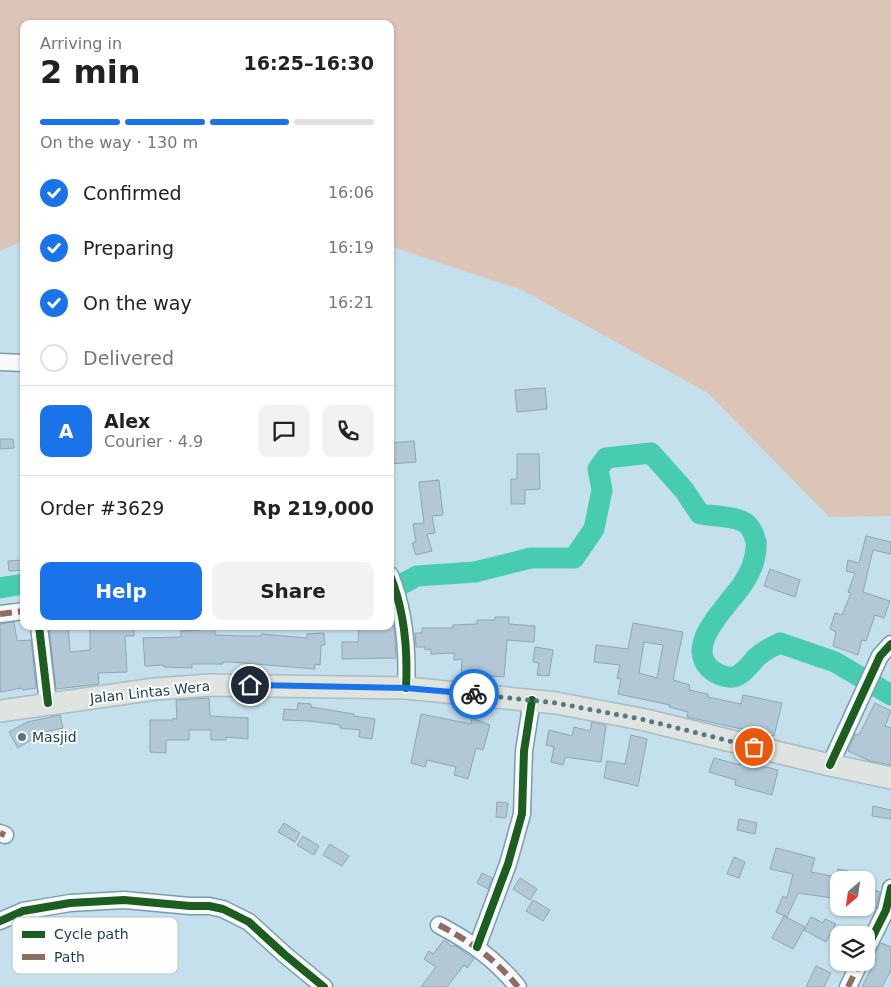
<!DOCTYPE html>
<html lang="en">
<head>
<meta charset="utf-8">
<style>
  :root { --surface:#fff; --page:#f2f2f2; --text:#222; --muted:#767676; --line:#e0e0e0; --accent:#1a73e8 }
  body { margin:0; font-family:"DejaVu Sans",sans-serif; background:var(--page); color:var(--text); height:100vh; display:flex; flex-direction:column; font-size:19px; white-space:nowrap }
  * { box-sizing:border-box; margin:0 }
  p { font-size:16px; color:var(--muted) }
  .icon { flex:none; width:28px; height:28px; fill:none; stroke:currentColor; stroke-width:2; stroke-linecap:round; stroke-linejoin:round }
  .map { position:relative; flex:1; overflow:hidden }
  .drawer { position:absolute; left:20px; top:20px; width:374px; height:610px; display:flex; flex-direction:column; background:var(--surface); border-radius:10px; box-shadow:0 1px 4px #0004 }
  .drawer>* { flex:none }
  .needle { width:32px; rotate:209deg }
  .buttons { position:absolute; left:830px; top:871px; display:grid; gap:10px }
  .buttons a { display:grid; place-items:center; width:45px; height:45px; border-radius:10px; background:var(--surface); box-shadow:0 1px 4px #0004; font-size:25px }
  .pin { position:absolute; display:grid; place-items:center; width:42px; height:42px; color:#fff; margin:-21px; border:2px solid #fff; border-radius:50%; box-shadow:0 1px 5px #0007 }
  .courier { position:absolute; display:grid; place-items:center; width:50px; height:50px; margin:-25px; border:4px solid #1a73e8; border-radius:50%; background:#fff; color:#222; box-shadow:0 1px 6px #0007 }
  .head em { font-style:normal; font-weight:600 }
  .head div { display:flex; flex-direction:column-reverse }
  .head { display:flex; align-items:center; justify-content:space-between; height:85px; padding:0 20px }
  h1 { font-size:32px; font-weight:600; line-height:38px }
  .bar { display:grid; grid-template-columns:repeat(4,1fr); gap:8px 5px; align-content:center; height:60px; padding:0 20px }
  .bar i { height:6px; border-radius:4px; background:var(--line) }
  .bar .selected { background:var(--accent) }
  .bar p { grid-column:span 4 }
  .line { display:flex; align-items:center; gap:12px; padding:0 20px; border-top:1px solid var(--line) }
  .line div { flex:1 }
  .round { display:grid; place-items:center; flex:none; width:52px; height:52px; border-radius:10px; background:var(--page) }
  ol { padding:0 20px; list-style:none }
  li { display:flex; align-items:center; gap:15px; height:55px }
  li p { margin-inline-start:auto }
  li .icon { padding:5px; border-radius:50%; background:var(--accent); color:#fff; stroke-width:4 }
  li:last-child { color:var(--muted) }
  li i { width:28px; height:28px; border:2px solid var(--line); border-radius:50% }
  .button { display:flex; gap:10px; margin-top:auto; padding:10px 20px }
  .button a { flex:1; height:58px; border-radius:10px; background:var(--accent); color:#fff; font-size:20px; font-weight:600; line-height:58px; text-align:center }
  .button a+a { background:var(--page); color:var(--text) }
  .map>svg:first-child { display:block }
  .green { fill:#dcc4b7 }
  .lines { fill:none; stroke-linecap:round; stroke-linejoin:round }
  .river { stroke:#47ccb0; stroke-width:21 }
  .building { fill:#b2c8d7; stroke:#8da5b5; fill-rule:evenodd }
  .minor-casing { stroke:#7b9ca9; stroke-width:19 }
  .major-casing { stroke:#a7bcc4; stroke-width:24 }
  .minor { stroke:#f6fafc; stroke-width:16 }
  .major { stroke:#e0e4e0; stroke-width:21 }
  .quiet { stroke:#8d6e63; stroke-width:6; stroke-dasharray:12 6; stroke-linecap:butt }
  .cycleway-casing { stroke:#fefefe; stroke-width:11 }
  .cycleway { stroke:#1b5e20; stroke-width:8 }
  .done { stroke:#547786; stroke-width:5; stroke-dasharray:0 9 }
  .route { stroke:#1a73e8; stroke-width:6 }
  .poi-dot { fill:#547786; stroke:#fefefe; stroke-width:2 }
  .labels { text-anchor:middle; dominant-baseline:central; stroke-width:4; stroke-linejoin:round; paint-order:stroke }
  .street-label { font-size:14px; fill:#183f4f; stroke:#fefefe }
  .poi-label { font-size:14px; fill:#183f4f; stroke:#fefefe; text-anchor:start }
  .key { fill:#fefefe; stroke:#b9c5ca; stroke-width:1 }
  .key-label { font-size:14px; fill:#183f4f }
</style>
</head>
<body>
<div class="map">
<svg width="891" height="987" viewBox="0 0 891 987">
  <rect width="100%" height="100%" fill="#c4e0ec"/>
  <path class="green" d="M 0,0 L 891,0 L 891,516 L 829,517 L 708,393 L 522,290 L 390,246 L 390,24 L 24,24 L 24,240 L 0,251 Z"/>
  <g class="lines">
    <path class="river" d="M 390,585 L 402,584 L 417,576 L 475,572 L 531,558 L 574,558 L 594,529 L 602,490 L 598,469 L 606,458 L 651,453 L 684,490 L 700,514 C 712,516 732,516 742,521 C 751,525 754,533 756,542 C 757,558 751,572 742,585 C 728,606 681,647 713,671 C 718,675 728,678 734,677 C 744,674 751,663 757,657 C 764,651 771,647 780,643 L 835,662 L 891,695
      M 0,588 L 24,584"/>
  </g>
  <path class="building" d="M 545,388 L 547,409 L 517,412 L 515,390 Z
    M 0,439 L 13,439 L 14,448 L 0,449 Z
    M 414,441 L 416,462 L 390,464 L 390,443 Z
    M 517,454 L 539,454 L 540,489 L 525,490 L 525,504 L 511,504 L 511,479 L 517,479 Z
    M 439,480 L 443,515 L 432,516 L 435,533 L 427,534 L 432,551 L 416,555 L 412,543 L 416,542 L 413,524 L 424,523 L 419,482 Z
    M 866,536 L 891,542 L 891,554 L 873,550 L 863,592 L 890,601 L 884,618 L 875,615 L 866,641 L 862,640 L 858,655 L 833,646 L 836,632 L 830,629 L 835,613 L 842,615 L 851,593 L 848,592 L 855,573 L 846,571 L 848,560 L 859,563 Z
    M 24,560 L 24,570 L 9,571 L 8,561 Z
    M 770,569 L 800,580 L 795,597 L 764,586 Z
    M 495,617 L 509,617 L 509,624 L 535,626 L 534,642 L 507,640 L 504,677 L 478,675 L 478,677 L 461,677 L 462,659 L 454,660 L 454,653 L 431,654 L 431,649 L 425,650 L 425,647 L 416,647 L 415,633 L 422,633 L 422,628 L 453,628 L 453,625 L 477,624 L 477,620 L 495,620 Z
    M 14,622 L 17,641 L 31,640 L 36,688 L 23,690 L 22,688 L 0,692 L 0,624 Z
    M 633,623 L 683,632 L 673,680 L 690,685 L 689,690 L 708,694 L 708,697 L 741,704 L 743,695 L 782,703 L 774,736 L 747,728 L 746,730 L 687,717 L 688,712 L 669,707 L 670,705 L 618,694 L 621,679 L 617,678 L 620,665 L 594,662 L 596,645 L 628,649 ZM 644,642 L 663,645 L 657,678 L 639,673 Z
    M 49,626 L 68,626 L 70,652 L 90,650 L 90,626 L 134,627 L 134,636 L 125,636 L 127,672 L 98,673 L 99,684 L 56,689 Z
    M 359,626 L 394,626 L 396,658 L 342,659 L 342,642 L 358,642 Z
    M 201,629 L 215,629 L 215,635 L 240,636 L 261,636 L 261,634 L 307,638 L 307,634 L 324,633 L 325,645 L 321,645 L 320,665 L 315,664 L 315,669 L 231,662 L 223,662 L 223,664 L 192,664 L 192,668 L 164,667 L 164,665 L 145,666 L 143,638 L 181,637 L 181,631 L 201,630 Z
    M 535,647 L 553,650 L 549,676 L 537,675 L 539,663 L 533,662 Z
    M 209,698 L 210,716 L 248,718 L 248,739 L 226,737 L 226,740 L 211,740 L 211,730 L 189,730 L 189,740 L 168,740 L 166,741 L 166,753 L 150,752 L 150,720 L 173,720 L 173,718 L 177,719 L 176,700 Z
    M 298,703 L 311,704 L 311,707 L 354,714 L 354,716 L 375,719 L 372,739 L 359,737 L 360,730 L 340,728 L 340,725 L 309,721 L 283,720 L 284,709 L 297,710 Z
    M 875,703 L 891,711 L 885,726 L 891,728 L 891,765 L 870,761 L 848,751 L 855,734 L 859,735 Z
    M 421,714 L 471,724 L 472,718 L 490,725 L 483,750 L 476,748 L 468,779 L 454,775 L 456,767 L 427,760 L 425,767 L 411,763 Z
    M 60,715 L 63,728 L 34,734 L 36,737 L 18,748 L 9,732 L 27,722 Z
    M 592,722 L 606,725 L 601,762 L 565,757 L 563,765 L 551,762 L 554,747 L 546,745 L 549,730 L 572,736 L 574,727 L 590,731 Z
    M 631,735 L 647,739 L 638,786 L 604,778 L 607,761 L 625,764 Z
    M 714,758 L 740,765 L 741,761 L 778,770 L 772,795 L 735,785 L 736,780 L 709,772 Z
    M 497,802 L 508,803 L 506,818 L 496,817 Z
    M 873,806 L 891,810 L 891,819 L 872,816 Z
    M 739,819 L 757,823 L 755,834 L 737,830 Z
    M 284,823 L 300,833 L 295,842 L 278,832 Z
    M 303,836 L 319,846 L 314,855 L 297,845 Z
    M 330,844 L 349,856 L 342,866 L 323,855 Z
    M 776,848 L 815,858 L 811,872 L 836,877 L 838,869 L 848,871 L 846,880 L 839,880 L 839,899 L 798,893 L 787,917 L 776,912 L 783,896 L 787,898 L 793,874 L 770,869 Z
    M 734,857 L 745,862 L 739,878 L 727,874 Z
    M 482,873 L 492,878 L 488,889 L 477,883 Z
    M 520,878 L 537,889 L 530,900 L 513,889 Z
    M 866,888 L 880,892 L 876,908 L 866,906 Z
    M 533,900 L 550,910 L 543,921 L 526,911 Z
    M 784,916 L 805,927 L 793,949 L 772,938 Z
    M 811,917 L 823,923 L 825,919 L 836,924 L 826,942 L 804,930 Z
    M 444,940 L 453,947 L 454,945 L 474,959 L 467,968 L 464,965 L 447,987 L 421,987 L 436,967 L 424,959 L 429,951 L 433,954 Z
    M 881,943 L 891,947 L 891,970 L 882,987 L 862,987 L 876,959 L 872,958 Z
    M 816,966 L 831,973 L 824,987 L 806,987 Z"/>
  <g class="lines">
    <defs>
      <path id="minor" d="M 0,362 L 24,363
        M 390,575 C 405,612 408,649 406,688
        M 0,614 L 24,611
        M 39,626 L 48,703
        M 830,765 L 880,656 L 891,644
        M 0,833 L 5,835
        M 0,921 L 23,911 L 70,903 L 124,900 L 190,906 L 209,906 L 223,909 L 249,922 L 284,954 L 324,987
        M 439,925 C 471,942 495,959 518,987
        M 477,947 L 508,864 L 522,814 L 524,751 L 532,700
        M 866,950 L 886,910 L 891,888
        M 848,987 L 860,962"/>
      <path id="major" d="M 0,711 L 155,689 L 211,685 L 406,688 L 556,703 L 641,719 L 830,765 L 891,778"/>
    </defs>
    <use href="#minor" class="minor-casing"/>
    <use href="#major" class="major-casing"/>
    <use href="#minor" class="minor"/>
    <use href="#major" class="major"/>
    <path class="quiet" d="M 0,614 L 24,611
      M 0,833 L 5,835
      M 439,925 C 471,942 495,959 518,987
      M 848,987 L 860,962"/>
    <defs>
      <path id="cycleway" d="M 390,575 C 405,612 408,649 406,688
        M 39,626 L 48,703
        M 830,765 L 880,656 L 891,644
        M 0,921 L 23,911 L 70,903 L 124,900 L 190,906 L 209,906 L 223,909 L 249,922 L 284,954 L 324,987
        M 477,947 L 508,864 L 522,814 L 524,751 L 532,700
        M 866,950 L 886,910 L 891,888"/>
    </defs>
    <use href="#cycleway" class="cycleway-casing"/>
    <use href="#cycleway" class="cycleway"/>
  </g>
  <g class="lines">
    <path class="done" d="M 474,694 L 556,703 L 641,719 L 754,747"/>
    <path class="route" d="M 250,685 L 406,688 L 474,694"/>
  </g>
  <circle class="poi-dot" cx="22" cy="737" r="5"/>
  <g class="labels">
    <g class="street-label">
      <text transform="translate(150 692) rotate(-6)">Jalan Lintas Wera</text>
    </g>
    <g class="poi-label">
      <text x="32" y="737">Masjid</text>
    </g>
  </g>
  <rect x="12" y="917" width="166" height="57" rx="8" class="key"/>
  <rect x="22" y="931" width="23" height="7" fill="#1b5e20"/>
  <rect x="22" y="954" width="23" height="6" fill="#8d6e63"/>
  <g class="key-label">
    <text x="54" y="939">Cycle path</text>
    <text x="54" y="962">Path</text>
  </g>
</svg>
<div class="buttons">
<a><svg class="needle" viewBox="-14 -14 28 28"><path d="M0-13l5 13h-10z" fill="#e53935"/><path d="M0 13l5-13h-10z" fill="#767676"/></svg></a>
<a><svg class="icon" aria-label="layers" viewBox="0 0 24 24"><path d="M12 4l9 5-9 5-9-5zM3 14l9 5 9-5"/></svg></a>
</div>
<div class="pin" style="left:754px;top:747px;background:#ea580c"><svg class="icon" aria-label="bag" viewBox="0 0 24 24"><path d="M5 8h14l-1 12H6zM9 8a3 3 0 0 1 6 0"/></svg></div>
<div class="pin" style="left:250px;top:685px;background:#1f2937"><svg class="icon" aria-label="home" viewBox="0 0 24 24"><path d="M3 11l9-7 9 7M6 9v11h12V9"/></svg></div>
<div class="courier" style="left:474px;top:694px"><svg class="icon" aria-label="bike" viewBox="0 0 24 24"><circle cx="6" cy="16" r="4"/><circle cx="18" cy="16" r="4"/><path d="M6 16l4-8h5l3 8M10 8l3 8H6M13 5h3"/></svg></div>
<section class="drawer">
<div class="head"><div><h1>2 min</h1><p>Arriving in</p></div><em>16:25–16:30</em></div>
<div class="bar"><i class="selected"></i><i class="selected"></i><i class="selected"></i><i></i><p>On the way · 130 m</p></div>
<ol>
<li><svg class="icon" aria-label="check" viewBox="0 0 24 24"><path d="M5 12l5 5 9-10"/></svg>Confirmed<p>16:06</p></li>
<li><svg class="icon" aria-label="check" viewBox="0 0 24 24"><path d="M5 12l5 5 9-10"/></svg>Preparing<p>16:19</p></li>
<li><svg class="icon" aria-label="check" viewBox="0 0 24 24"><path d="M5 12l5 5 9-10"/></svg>On the way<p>16:21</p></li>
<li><i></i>Delivered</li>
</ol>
<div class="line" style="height:90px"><b class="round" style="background:var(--accent);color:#fff">A</b><div><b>Alex</b><p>Courier · 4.9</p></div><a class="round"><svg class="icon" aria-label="chat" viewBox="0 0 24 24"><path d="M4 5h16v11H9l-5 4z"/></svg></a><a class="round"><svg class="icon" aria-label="phone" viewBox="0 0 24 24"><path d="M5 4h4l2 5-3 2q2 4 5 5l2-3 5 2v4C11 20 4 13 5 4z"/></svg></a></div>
<div class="line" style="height:65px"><div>Order #3629</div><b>Rp 219,000</b></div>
<div class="button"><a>Help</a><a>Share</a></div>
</section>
</div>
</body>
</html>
